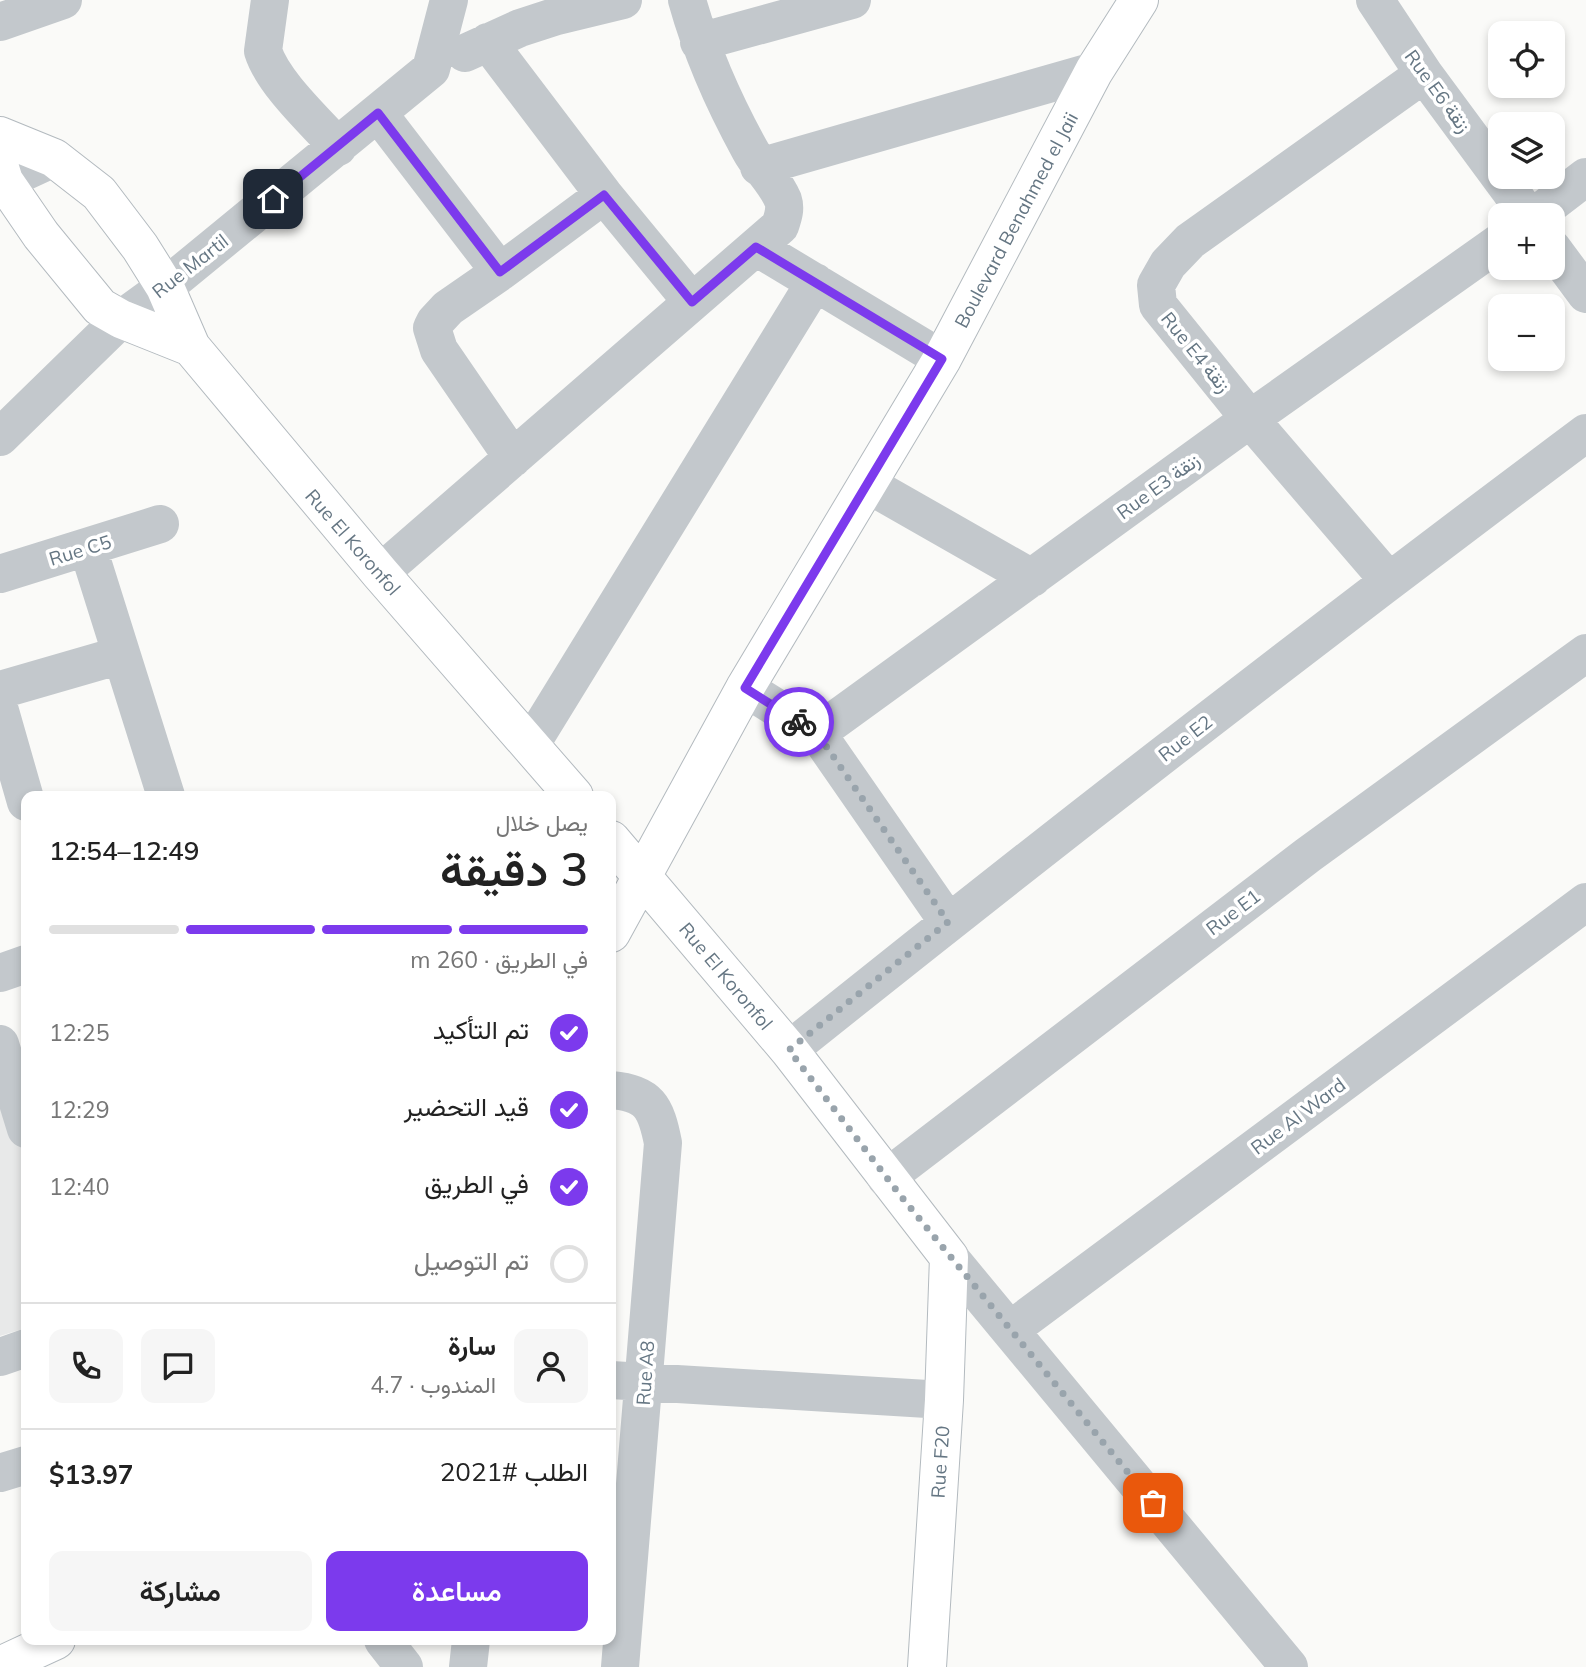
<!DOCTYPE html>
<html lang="ar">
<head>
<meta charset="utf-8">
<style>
  :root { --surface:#fff; --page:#f6f6f6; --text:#222; --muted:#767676; --line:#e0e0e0; --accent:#7c3aed }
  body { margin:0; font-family:Mulish,Vazirmatn,sans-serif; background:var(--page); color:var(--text); direction:rtl; height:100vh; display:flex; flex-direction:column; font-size:26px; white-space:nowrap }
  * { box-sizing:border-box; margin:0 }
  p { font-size:23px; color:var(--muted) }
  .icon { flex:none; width:38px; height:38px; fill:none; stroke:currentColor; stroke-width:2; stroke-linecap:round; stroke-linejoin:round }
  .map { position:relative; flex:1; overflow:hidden; direction:ltr }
  .drawer { position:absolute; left:21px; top:791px; width:595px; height:854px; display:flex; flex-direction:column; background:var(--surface); border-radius:14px; box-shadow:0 4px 10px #0003; direction:rtl }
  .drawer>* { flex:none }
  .fabs { position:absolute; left:1488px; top:21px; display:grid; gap:14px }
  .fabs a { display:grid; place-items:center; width:77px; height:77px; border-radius:14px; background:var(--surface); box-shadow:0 4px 10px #0003; font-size:35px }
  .pin { position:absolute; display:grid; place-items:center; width:60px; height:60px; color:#fff; margin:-30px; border-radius:14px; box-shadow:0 4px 10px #0006 }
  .courier { position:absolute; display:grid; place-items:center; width:70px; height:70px; margin:-35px; border:5px solid #7c3aed; border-radius:50%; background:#fff; color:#222; box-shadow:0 2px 9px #0007 }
  .headline em { font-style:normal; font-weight:600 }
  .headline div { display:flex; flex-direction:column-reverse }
  .headline { display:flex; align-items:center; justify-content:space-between; height:119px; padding:0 28px }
  h1 { font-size:46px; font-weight:600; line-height:52px }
  .bar { display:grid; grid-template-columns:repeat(4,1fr); gap:10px 7px; align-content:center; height:84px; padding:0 28px }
  .bar i { height:9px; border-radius:5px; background:var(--line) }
  .bar .on { background:var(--accent) }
  .bar p { grid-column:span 4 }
  .line { display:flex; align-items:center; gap:18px; padding:0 28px; border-top:2px solid var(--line) }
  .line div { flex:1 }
  .round { display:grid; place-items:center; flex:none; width:74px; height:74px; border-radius:14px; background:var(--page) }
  ol { padding:0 28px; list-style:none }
  li { display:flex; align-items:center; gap:21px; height:77px }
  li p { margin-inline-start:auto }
  li .icon { padding:7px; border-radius:50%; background:var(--accent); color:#fff; stroke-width:4 }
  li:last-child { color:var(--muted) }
  li i { width:38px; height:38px; border:4px solid var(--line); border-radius:50% }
  .primary-button { display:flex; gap:14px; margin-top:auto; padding:14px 28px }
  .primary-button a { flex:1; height:80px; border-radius:14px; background:var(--accent); color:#fff; font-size:28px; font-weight:600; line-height:80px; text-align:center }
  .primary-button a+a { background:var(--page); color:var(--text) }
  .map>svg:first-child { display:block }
  .built { fill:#e8e9e9 }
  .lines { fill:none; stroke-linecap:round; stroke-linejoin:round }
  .secondary-casing { stroke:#b3babf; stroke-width:40 }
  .street { stroke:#c3c8cc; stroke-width:38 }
  .secondary { stroke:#fff; stroke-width:38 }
  .done { stroke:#99a4ac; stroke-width:7; stroke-dasharray:0 12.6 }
  .route { stroke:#7c3aed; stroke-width:9 }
  .labels { text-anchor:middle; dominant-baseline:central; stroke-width:7; stroke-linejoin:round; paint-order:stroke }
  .street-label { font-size:19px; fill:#657683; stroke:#fff }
</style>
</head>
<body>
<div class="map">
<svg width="1586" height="1667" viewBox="0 0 1586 1667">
  <rect width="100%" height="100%" fill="#fafaf8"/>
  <path class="built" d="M 0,1067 L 26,1155 L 26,1328 L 0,1336 Z"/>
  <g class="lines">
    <defs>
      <path id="secondary" d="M 0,136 L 54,158 L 99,193 L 140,247 L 165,287 L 191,347 L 380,573 L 574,796
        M 0,168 L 4,181 L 41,235 L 100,307 L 121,319 L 191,347
        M 611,840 L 789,1050 L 949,1257 L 944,1400 L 927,1667
        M 611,933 L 745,688 L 942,359 L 1094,71 L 1139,0
        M 0,1666 L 56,1640"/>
    </defs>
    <use href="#secondary" class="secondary-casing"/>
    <path class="street" d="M 270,0 L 263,51 C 273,83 315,121 338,147
      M 1375,0 L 1424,74 L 1528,215
      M 0,22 L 63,0
      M 488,42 L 604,195 L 692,302
      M 699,42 L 852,0
      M 465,53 L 520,28 L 557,16 L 623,0
      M 378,113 L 500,272 L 604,195
      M 759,167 L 1094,71
      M 0,183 L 54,158
      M 1536,215 L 1586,177
      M 756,247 L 942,359
      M 1552,248 L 1586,294
      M 500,272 L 448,308 L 435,322 L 432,328 L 439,350 L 513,458
      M 0,437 L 121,319 L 165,287 L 431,69 L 449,0
      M 867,484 L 1032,578
      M 88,548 L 166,796
      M 380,573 L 780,226 C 783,217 786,209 783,200 C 776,182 759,167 750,150 C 723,101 702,54 687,0
      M 0,574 L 160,524
      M 1389,581 L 1250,419 L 1158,305 L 1156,285 L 1168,264 L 1190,241 L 1424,74
      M 745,688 L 817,733 L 948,922
      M 0,690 L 121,655
      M 0,711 L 26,802
      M 817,733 L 1250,419 L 1500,242
      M 531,744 L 815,282
      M 0,973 L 26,964
      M 0,1044 L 26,1129
      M 789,1050 C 1051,840 1317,634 1586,433
      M 611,1090 C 649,1093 656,1107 663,1143 L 620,1667
      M 886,1178 L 1308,855 L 1586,653
      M 949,1257 L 1289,1667
      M 1010,1330 L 1586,902
      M 0,1357 L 26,1348
      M 611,1380 L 944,1400
      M 0,1473 L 26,1465
      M 383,1640 L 404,1667
      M 468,1667 L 471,1640"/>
    <use href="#secondary" class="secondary"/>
  </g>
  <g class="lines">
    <path class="done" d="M 799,722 L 817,733 L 948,922 L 789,1050 L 900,1195 L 1153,1503"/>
    <path class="route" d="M 273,199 L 378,113 L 500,272 L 604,195 L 692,302 L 756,247 L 942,359 L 745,688 L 799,722"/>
  </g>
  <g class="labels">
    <g class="street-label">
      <text transform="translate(1438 91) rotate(54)">Rue E6 زنقة</text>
      <text transform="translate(1016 220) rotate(-62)">Boulevard Benahmed el Jaii</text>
      <text transform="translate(190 266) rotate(-38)">Rue Martil</text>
      <text transform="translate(1196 352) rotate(51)">Rue E4 زنقة</text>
      <text transform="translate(1158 486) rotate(-36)">Rue E3 زنقة</text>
      <text transform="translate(353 542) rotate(49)">Rue El Koronfol</text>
      <text transform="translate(80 550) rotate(-17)">Rue C5</text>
      <text transform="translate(1185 738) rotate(-38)">Rue E2</text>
      <text transform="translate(1233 912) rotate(-37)">Rue E1</text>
      <text transform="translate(726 976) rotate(50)">Rue El Koronfol</text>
      <text transform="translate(1298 1116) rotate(-37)">Rue Al Ward</text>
      <text transform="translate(645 1373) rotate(-86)">Rue A8</text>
      <text transform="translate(940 1462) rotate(-86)">Rue F20</text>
    </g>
  </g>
</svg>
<div class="fabs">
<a><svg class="icon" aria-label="locate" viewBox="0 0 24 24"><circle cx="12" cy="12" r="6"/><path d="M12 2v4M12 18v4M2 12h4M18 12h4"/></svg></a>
<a><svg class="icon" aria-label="layers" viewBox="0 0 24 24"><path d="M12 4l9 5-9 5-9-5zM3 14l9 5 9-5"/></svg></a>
<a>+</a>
<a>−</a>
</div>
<div class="pin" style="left:1153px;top:1503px;background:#ea580c"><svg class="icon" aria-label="bag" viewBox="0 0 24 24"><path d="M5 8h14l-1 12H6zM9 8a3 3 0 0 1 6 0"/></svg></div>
<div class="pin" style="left:273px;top:199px;background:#1f2937"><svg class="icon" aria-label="home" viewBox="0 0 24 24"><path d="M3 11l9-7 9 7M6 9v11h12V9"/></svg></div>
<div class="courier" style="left:799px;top:722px"><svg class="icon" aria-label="bike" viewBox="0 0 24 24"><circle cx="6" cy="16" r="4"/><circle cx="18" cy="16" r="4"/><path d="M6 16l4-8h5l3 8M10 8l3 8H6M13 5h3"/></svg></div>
<section class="drawer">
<div class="headline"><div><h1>3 دقيقة</h1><p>يصل خلال</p></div><em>12:49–12:54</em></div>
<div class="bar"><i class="on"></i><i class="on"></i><i class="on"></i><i></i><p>في الطريق · 260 m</p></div>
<ol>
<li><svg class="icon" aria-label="check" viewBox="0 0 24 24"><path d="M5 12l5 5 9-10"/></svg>تم التأكيد<p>12:25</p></li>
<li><svg class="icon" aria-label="check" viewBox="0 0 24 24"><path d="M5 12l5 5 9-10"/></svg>قيد التحضير<p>12:29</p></li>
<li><svg class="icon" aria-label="check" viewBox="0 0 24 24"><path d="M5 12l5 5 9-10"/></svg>في الطريق<p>12:40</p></li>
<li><i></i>تم التوصيل</li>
</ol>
<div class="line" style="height:126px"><a class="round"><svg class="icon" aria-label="person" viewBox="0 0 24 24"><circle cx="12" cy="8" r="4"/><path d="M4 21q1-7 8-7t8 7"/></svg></a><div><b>سارة</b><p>المندوب · 4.7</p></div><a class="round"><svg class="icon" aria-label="chat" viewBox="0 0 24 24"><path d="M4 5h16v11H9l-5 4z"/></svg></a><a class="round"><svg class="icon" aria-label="phone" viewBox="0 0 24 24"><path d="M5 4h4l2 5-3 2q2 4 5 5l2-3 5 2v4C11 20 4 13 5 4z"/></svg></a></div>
<div class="line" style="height:91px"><div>الطلب #2021</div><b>$13.97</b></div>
<div class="primary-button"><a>مساعدة</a><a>مشاركة</a></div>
</section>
</div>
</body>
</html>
